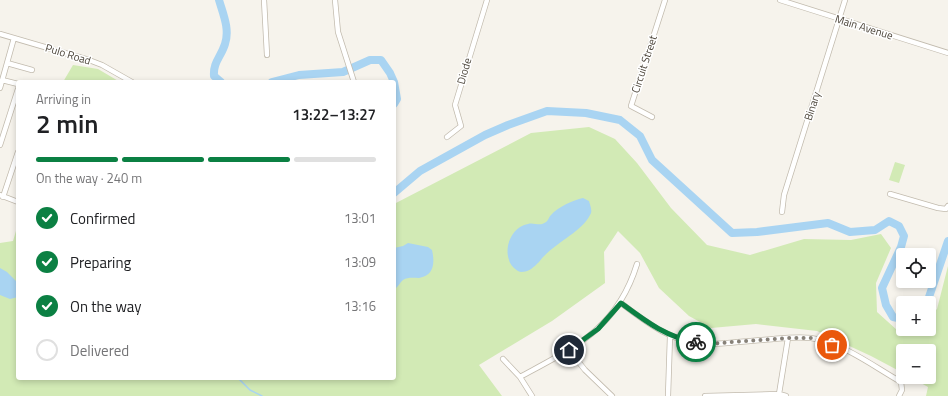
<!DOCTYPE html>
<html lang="en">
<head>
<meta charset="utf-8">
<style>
  :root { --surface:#fff; --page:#f6f6f6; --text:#202124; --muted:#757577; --line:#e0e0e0; --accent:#0b8043 }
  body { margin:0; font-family:"Titillium Web",sans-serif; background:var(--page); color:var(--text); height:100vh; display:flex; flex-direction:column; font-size:15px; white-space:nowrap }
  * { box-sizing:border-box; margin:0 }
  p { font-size:13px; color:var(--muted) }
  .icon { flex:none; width:22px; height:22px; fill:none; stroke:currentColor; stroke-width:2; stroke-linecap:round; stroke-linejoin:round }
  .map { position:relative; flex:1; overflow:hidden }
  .side { position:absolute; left:16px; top:80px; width:380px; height:300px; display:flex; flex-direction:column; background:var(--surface); border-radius:4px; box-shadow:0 2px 6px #0003 }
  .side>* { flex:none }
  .buttons { position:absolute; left:896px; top:248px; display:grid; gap:8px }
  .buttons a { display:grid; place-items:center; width:40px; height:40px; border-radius:4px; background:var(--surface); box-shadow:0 2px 6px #0003; font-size:20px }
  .pin { position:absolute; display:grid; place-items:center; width:34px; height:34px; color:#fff; margin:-17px; border:2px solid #fff; border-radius:50%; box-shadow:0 1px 4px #0007 }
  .courier { position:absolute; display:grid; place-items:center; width:40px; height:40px; margin:-20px; border:3px solid #0b8043; border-radius:50%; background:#fff; color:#222; box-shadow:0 1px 5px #0007 }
  .headline em { font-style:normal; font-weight:600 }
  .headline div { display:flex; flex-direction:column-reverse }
  .headline { display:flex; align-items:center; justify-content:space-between; height:68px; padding:0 20px }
  h1 { font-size:26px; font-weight:600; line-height:30px }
  .bar { display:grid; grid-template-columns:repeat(4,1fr); gap:6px 4px; align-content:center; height:48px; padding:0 20px }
  .bar i { height:5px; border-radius:3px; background:var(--line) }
  .bar .active { background:var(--accent) }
  .bar p { grid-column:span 4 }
  ol { padding:0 20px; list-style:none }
  li { display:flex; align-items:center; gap:12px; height:44px }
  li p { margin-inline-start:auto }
  li .icon { padding:4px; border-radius:50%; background:var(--accent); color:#fff; stroke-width:4 }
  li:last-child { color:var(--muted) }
  li i { width:22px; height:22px; border:2px solid var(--line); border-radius:50% }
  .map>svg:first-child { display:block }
  .green { fill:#d2eab5 }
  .water { fill:#a9d4f2 }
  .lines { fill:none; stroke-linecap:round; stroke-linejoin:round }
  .stream { stroke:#a9d4f2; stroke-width:1.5 }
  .river { stroke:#a9d4f2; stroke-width:8 }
  .minor-casing { stroke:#c2bbae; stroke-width:6 }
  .minor { stroke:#fff; stroke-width:4.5 }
  .done { stroke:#878178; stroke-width:4; stroke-dasharray:0 7.2 }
  .route { stroke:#0b8043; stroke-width:5 }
  .labels { text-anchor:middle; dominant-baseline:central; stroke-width:3; stroke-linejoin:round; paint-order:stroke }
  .street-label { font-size:11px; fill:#4b4439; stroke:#fff }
</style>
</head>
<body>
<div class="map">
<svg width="948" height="396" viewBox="0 0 948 396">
  <rect width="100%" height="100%" fill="#f6f3ec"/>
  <path class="green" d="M 73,65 L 98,69 L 120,82 L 63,82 Z
    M 589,127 L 615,139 L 637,163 L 671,208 L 707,245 L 750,255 L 804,239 L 851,240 L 881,234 L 891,248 L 876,283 L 877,312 L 897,330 L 929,329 L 929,317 L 937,309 L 948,266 L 948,396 L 926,396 L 928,387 L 910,377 L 929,377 L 929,351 L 903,351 L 903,373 L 871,356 L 817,331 L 756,324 L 711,328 L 689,316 L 659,288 L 640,253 L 618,231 L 604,252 L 605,283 L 552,321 L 479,365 L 502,396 L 0,396 L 0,243 L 13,241 L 18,224 L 18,378 L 394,378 L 394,204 L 531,133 Z
    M 895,162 L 905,165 L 899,183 L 889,180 Z"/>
  <path class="water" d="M 583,198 L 589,201 C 590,205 593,211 590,215 C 581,233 553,243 539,262 C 534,267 529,272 521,272 C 516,271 510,265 509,260 C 504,246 512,227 528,224 C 534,222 540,227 546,222 C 548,221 549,217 551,215 C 558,207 573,200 583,198 Z
    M 408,243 L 428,247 L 432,250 C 435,263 434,276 419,278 C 413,278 408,277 403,280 C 399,283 399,287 394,289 L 394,248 L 403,246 Z
    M 0,268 L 7,272 L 17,282 L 18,297 L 10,299 L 0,295 Z"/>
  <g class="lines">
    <path class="stream" d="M 238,378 L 250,390 L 262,396"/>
    <path class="river" d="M 219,0 C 223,14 230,29 225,44 C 221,57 213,62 214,76 L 221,82
      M 272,82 L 299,75 L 343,72 L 370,60 L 381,60 L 390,73 L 394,82
      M 394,82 L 397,99 L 394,104
      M 394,193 L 420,171 L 485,135 L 508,125 L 547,111 L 586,113 L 620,120 L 640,136 L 652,160 L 732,233 L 757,232 L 828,223 L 850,232 L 875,230 L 889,221 L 899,226 L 904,236 L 901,247 L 882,288 L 886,305 L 893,317 L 903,319
      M 927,303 L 948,241"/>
    <defs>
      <path id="minor" d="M 264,0 L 267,55
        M 335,0 L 338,32 L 354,82
        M 780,0 L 948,53
        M 0,34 L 89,60 L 102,65 L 132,82
        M 7,63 L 32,70
        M 2,80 L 18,84
        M 0,88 L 14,38
        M 652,117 L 631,106 L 665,0
        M 447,137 L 461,126 L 455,105 L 487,0
        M 0,145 L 18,89
        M 890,194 L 938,208 L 946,209 L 948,206
        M 0,195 L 18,202
        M 3,197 L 18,152
        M 782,212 L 784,195 L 845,0
        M 621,303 C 646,322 674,344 707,344 C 726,344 744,341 762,340 C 778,339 795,336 811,338 C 843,343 873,366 901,382 L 902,390 L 899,396
        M 569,350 L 585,370 L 612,396
        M 503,359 L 520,377 L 532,396
        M 520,377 C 575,347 617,329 637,264
        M 779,394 L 788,338
        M 668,396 L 670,336
        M 705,396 L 779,394 L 786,396"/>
    </defs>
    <use href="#minor" class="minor-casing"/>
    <use href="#minor" class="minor"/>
  </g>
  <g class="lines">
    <path class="done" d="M 696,342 L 706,344 L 788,338 L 811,338 L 832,345"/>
    <path class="route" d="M 569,350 L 598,329 L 621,303 C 644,320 667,338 696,342"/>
  </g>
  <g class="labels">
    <g class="street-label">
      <text transform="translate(864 27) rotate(17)">Main Avenue</text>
      <text transform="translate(68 54) rotate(17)">Pulo Road</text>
      <text transform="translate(644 64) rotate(-72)">Circuit Street</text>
      <text transform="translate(464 71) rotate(-74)">Diode</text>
      <text transform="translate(812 106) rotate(-72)">Binary</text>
    </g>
  </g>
</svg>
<div class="buttons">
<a><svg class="icon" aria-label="locate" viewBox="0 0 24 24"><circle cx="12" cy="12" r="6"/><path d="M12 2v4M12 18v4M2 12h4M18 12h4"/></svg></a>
<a>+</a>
<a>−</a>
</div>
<div class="pin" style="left:832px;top:345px;background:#ea580c"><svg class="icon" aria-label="bag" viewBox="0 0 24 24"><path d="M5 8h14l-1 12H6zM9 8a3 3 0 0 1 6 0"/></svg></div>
<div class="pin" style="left:569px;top:350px;background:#1f2937"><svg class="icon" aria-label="home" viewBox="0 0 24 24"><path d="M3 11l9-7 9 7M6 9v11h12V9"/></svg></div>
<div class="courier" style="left:696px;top:342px"><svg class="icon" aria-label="bike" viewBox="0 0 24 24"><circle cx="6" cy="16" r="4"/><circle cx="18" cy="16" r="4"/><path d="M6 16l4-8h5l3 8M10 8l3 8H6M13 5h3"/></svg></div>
<section class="side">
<div class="headline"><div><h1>2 min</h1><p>Arriving in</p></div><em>13:22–13:27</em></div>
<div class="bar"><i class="active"></i><i class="active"></i><i class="active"></i><i></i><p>On the way · 240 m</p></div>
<ol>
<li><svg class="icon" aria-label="check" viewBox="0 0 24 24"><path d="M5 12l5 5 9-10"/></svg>Confirmed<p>13:01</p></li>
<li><svg class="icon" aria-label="check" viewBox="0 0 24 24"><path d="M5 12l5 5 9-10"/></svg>Preparing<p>13:09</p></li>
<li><svg class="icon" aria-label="check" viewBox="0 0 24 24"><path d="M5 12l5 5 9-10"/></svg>On the way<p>13:16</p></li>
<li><i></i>Delivered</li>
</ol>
</section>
</div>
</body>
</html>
